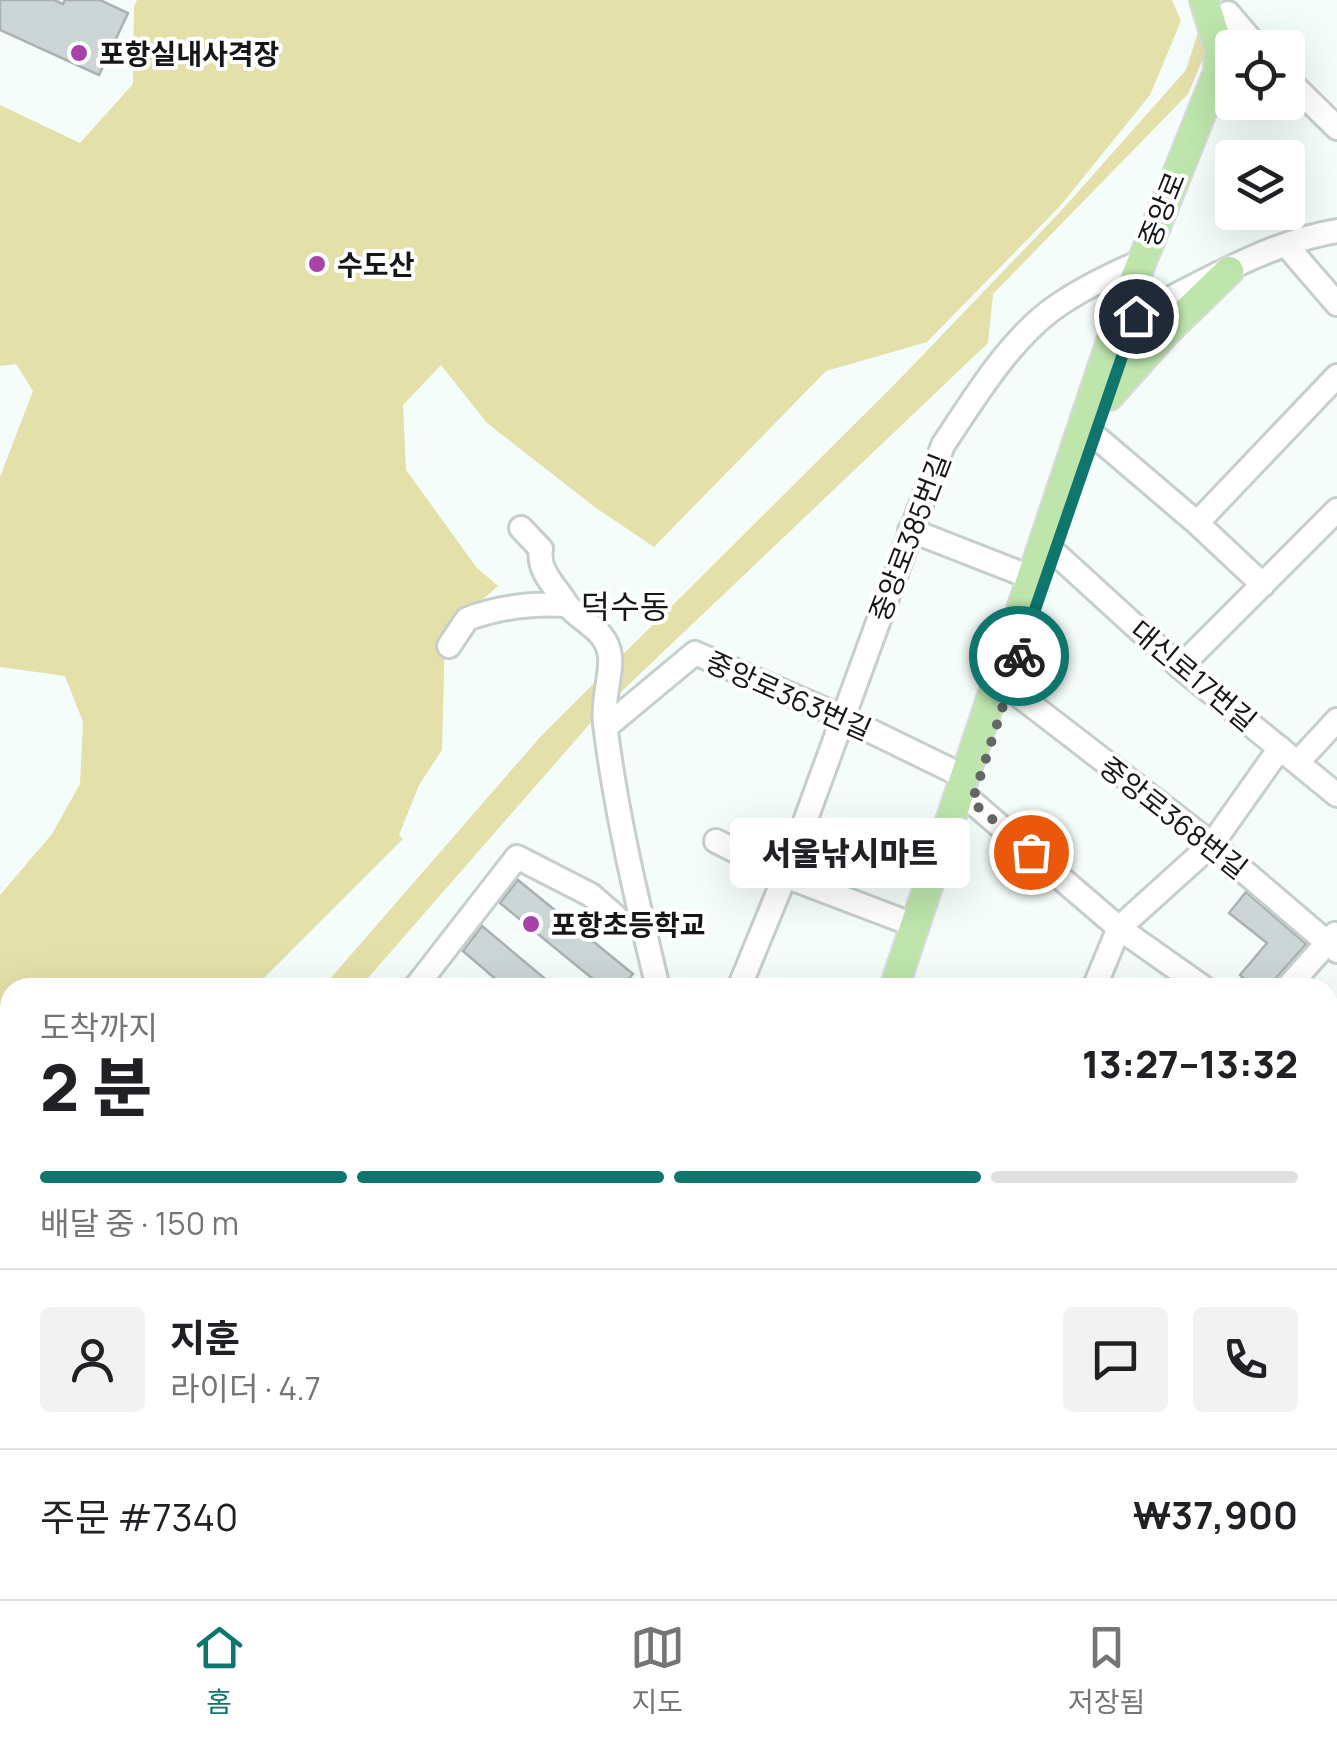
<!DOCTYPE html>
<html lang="ko">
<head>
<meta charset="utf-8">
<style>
  :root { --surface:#fff; --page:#f2f2f2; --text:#202124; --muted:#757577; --line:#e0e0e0; --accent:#0f766e }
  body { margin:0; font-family:Manrope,"Noto Sans KR",sans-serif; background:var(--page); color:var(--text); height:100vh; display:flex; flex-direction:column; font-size:38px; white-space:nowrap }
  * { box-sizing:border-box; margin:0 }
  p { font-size:32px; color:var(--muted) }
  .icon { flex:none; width:55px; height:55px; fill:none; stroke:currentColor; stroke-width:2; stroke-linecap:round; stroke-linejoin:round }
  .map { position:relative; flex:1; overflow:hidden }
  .details { position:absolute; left:0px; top:978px; width:1338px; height:622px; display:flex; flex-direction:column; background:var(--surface); border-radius:30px 30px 0 0; box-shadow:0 10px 40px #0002 }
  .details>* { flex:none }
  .controls { position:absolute; left:1215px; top:30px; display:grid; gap:20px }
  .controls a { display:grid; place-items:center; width:90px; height:90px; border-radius:10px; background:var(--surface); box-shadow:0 10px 40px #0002; font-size:50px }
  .pin { position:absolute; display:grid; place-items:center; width:85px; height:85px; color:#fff; margin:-42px; border:5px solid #fff; border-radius:50%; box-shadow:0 2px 10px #0007 }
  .courier { position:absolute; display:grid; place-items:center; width:100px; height:100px; margin:-50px; border:8px solid #0f766e; border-radius:50%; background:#fff; color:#222; box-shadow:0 2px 12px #0007 }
  .bubble { position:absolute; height:70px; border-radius:10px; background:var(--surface); box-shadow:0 10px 40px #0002; font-size:32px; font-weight:800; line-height:70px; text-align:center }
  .head em { font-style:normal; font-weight:800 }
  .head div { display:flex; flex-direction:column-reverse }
  .head { display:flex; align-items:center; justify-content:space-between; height:170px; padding:0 40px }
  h1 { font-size:65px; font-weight:800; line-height:75px }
  .bar { display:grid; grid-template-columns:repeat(4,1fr); gap:15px 10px; align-content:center; height:120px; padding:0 40px }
  .bar i { height:12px; border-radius:8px; background:var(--line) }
  .bar .current { background:var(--accent) }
  .bar p { grid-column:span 4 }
  .line { display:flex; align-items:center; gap:25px; padding:0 40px; border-top:2px solid var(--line) }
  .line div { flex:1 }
  .round { display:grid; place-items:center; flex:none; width:105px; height:105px; border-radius:10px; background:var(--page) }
  .menu { display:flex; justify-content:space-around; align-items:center; height:140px; border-top:2px solid var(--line); background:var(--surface); font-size:28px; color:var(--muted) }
  .menu a { display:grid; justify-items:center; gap:5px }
  .menu .current { color:var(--accent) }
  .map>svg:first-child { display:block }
  .green { fill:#e3e0aa }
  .building { fill:#cdd6d6; stroke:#a9b2b2; stroke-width:2.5 }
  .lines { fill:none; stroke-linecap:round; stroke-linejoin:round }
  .minor-casing { stroke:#c7cfcb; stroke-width:28 }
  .major-casing { stroke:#dadada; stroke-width:32 }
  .minor { stroke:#fff; stroke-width:22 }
  .major { stroke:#bde5ac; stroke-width:28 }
  .done { stroke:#636866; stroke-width:10; stroke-dasharray:0 18 }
  .route { stroke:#0f766e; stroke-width:12 }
  .poi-dot { fill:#a743a8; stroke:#fff; stroke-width:4 }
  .labels { text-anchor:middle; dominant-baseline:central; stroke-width:8; stroke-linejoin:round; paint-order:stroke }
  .poi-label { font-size:28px; font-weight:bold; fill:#151817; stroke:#fff; text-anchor:start }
  .street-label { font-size:28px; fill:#151817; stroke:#fff }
  .quarter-label { font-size:32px; fill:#151817; stroke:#fff }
</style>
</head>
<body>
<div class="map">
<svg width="1337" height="1599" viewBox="0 0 1337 1599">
  <rect width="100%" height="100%" fill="#f5fdfa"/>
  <path class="green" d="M 137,0 L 1172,0 L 1181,21 L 1150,95 L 1061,205 L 927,342 L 826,371 L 654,547 L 596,508 L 487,423 L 441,365 L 403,405 L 406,470 L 477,568 L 498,586 L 445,632 L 442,750 L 419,785 L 399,835 L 403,839 L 255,987 L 10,988 L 10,1200 L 0,1205 L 0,895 L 52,834 L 80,784 L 83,722 L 65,676 L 0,667 L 0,477 L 33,391 L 16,364 L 0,366 L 0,105 L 80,143 L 133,84 L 134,7 Z
    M 1202,20 L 1212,37 L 1188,94 L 993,294 L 988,343 L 601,711 L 360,987 L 322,988 L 542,735 L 894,385 L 1061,211 L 1186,70 Z"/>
  <path class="building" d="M 0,0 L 54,0 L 63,4 L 65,0 L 100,0 L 128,13 L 99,75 L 0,30 Z
    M 518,880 L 633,974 L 621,988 L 604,988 L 500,903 Z
    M 1246,892 L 1306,944 L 1276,978 L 1272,988 L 1255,988 L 1240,975 L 1267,943 L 1229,913 Z
    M 482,926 L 556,988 L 506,988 L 463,951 Z"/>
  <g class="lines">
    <defs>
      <path id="minor" d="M 1228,13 L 1258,48
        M 1288,80 L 1337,128
        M 1286,245 L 1337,304
        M 1116,326 C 1183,294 1265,242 1337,231
        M 1095,436 L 1197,523 L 1263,585
        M 1197,523 L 1337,376
        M 521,528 L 541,549 C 537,572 556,586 567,605
        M 910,530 L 1030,577
        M 1054,552 L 1180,667 L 1337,795
        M 449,646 L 467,619 C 499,607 532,603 567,605 C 582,622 607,630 610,656 C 612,675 602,699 605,724 C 616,813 637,901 658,988
        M 1180,667 L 1337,510
        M 1008,687 L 1212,844 L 1337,951
        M 606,727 L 695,653 L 842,717 L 965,777
        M 1298,762 L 1337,720
        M 972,802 L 1119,928 L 1204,988
        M 716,841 L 785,876 L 914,925
        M 415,988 L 517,857 L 591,895 L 615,916
        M 739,988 L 785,876 L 943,445 C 974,399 1006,345 1050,311 C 1077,291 1108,276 1138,263
        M 1094,988 L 1119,928 L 1212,844 L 1280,748
        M 1287,988 L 1335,934
        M 1328,1076 L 1337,1084
        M 1328,1211 L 1337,1205
        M 0,1478 L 10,1472
        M 387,1590 L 396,1599
        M 802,1590 L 820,1599
        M 1034,1590 L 1043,1599
        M 429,1599 L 442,1590
        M 878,1599 L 886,1590"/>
      <path id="major" d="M 1109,396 L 1165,333 L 1229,271
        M 894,988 L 1116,326 L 1218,72 L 1219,49 L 1204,0
        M 0,1414 L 10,1421
        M 0,1438 L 10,1446
        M 1328,1469 L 1337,1463
        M 1328,1506 L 1337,1500
        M 174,1590 L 183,1599
        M 214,1599 L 228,1590
        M 716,1599 L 719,1590
        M 1113,1599 L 1127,1590
        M 1171,1599 L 1186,1590"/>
    </defs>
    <use href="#minor" class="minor-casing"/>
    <use href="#major" class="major-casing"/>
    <use href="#minor" class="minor"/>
    <use href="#major" class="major"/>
  </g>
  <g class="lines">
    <path class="done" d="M 1019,656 L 972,802 L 1031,852"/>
    <path class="route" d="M 1019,656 L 1136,316"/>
  </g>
  <g class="poi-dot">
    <circle cx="79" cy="53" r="10"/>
    <circle cx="317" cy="264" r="10"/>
    <circle cx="531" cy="924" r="10"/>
  </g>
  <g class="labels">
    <g class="poi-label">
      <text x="99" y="53">포항실내사격장</text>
      <text x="337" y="264">수도산</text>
      <text x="551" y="924">포항초등학교</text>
    </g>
    <g class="street-label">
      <text transform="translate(1161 209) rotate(-68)">중앙로</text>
      <text transform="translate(909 537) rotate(-69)">중앙로385번길</text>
      <text transform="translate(1194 675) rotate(40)">대신로17번길</text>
      <text transform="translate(789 695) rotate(24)">중앙로363번길</text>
      <text transform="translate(1174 817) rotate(38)">중앙로368번길</text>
    </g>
    <g class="quarter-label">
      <text x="625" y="606">덕수동</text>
    </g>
  </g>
</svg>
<div class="controls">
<a><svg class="icon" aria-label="locate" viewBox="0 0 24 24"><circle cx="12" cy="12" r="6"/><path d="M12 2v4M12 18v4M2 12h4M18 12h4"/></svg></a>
<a><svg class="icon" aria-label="layers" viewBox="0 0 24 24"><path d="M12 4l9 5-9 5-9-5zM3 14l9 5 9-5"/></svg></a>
</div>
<div class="pin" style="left:1031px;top:852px;background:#ea580c"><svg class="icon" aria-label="bag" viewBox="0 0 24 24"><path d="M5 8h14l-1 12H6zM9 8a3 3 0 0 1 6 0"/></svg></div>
<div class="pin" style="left:1136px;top:316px;background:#1f2937"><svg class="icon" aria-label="home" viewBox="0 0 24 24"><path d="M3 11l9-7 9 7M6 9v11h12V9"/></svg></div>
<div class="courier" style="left:1019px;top:656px"><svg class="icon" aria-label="bike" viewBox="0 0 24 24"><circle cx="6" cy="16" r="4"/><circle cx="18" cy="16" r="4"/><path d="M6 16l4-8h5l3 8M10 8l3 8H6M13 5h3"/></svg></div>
<div class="bubble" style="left:730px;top:818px;width:240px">서울낚시마트</div>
<section class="details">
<div class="head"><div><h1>2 분</h1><p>도착까지</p></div><em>13:27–13:32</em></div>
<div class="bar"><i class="current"></i><i class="current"></i><i class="current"></i><i></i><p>배달 중 · 150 m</p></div>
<div class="line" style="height:180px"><a class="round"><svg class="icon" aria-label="person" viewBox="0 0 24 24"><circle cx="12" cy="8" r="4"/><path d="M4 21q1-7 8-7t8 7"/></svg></a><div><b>지훈</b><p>라이더 · 4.7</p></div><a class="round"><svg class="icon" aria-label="chat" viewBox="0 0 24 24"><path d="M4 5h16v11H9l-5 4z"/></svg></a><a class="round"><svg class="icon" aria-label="phone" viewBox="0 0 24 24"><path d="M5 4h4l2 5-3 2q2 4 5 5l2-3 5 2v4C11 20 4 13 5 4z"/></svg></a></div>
<div class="line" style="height:130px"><div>주문 #7340</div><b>₩37,900</b></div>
</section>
</div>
<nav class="menu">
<a class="current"><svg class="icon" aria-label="home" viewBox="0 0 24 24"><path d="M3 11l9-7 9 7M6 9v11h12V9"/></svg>홈</a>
<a><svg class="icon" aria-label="map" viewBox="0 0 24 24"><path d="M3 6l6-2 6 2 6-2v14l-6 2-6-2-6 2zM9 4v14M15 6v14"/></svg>지도</a>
<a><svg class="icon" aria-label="saved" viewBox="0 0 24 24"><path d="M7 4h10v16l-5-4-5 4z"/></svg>저장됨</a>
</nav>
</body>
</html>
